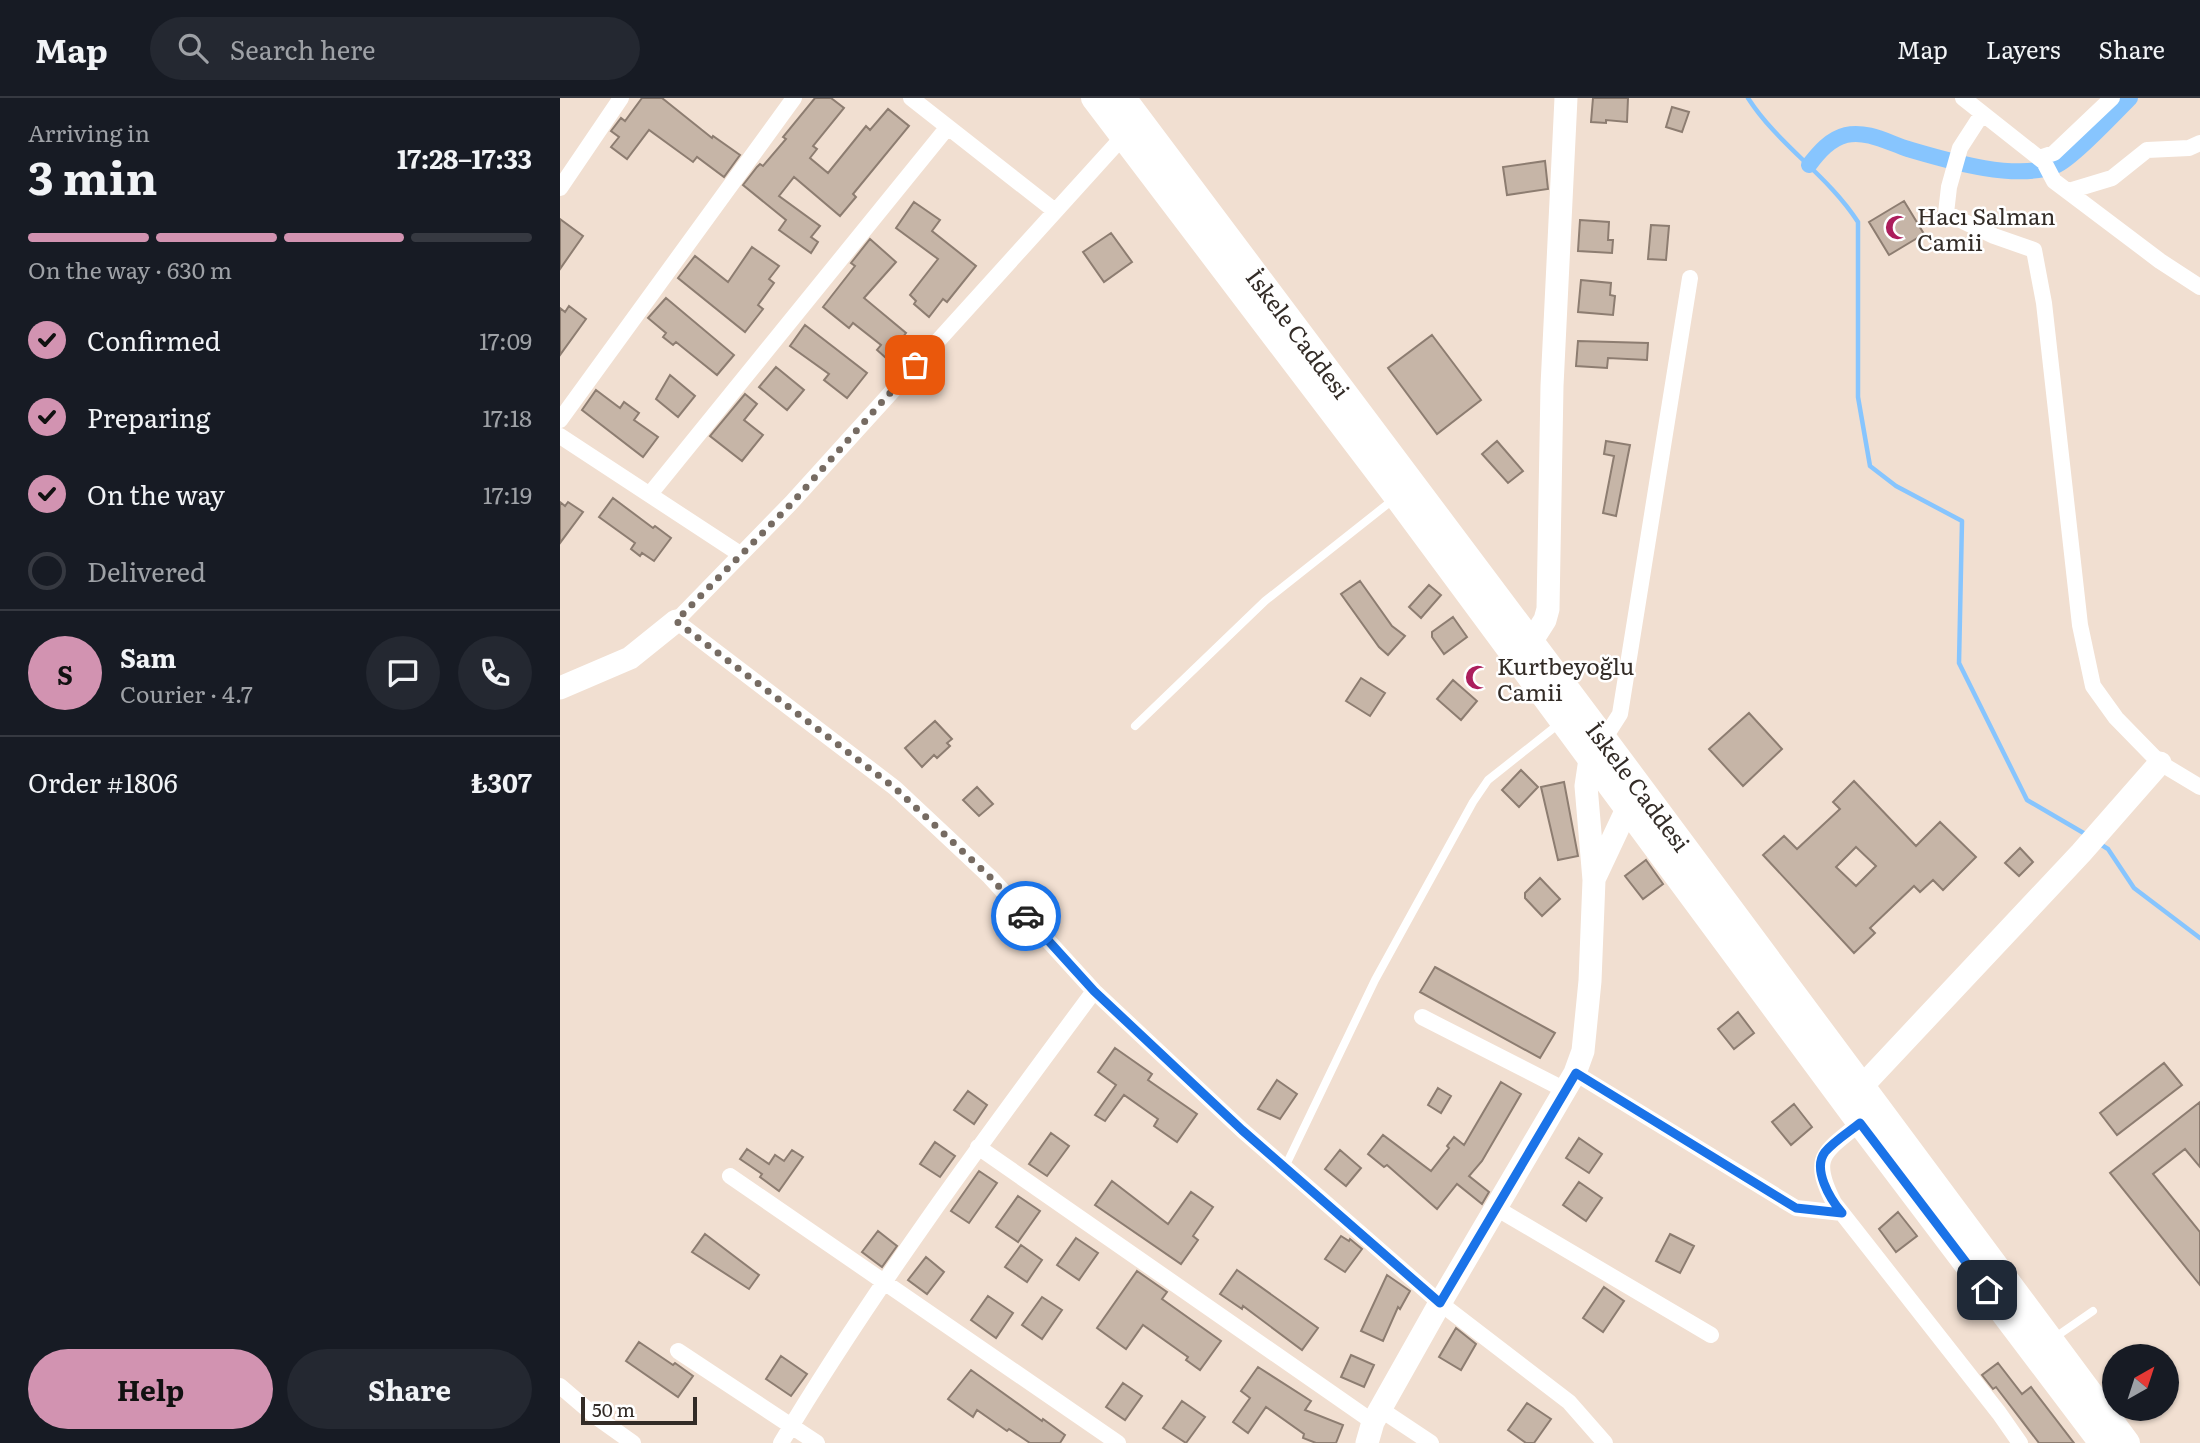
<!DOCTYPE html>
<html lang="en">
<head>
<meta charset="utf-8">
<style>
  :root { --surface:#171b24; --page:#242831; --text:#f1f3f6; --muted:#9ea1a6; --line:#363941; --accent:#d293b1 }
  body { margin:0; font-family:Literata,serif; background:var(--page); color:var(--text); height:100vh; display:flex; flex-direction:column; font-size:26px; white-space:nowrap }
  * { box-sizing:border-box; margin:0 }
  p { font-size:23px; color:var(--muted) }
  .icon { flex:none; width:38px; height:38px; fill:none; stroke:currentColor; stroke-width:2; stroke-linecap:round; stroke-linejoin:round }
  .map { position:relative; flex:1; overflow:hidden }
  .side { display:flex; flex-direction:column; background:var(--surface); width:560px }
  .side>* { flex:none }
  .needle { width:46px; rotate:39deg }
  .tools { position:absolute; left:1542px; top:1246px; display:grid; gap:14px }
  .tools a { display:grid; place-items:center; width:77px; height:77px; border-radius:50%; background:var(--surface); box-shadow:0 2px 5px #0004; font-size:35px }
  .scale { position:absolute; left:21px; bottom:18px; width:116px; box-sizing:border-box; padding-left:7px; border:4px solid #332c27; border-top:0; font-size:19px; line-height:24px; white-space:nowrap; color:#332c27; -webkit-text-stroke:5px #fff; paint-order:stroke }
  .pin { position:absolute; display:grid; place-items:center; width:60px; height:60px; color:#fff; margin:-30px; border-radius:14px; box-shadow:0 4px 10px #0006 }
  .courier { position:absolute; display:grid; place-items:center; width:70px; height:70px; margin:-35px; border:5px solid #1a73e8; border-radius:50%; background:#fff; color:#222; box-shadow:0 2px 9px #0007 }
  .headline em { font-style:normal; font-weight:700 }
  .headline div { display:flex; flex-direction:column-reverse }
  .headline { display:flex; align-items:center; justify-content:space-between; height:119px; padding:0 28px }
  h1 { font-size:46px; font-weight:700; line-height:52px }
  .bar { display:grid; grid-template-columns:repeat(4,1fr); gap:10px 7px; align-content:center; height:84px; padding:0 28px }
  .bar i { height:9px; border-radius:5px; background:var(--line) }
  .bar .on { background:var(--accent) }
  .bar p { grid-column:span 4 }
  .line { display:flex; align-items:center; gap:18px; padding:0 28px; border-top:2px solid var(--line) }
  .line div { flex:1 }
  .round { display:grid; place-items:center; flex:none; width:74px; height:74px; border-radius:37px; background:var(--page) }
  ol { padding:0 28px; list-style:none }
  li { display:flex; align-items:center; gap:21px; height:77px }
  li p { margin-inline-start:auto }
  li .icon { padding:7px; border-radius:50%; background:var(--accent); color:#111; stroke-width:4 }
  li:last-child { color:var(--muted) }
  li i { width:38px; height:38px; border:4px solid var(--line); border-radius:50% }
  .primary-button { display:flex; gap:14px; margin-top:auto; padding:14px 28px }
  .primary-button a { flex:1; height:80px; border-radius:42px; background:var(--accent); color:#111; font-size:28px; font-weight:700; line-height:80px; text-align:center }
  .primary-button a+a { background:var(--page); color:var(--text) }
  header { display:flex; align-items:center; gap:42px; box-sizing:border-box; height:98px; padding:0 35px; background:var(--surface); border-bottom:2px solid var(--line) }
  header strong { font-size:33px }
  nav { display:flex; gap:38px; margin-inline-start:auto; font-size:24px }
  .search { width:490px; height:63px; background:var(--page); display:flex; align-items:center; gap:18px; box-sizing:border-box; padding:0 24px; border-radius:38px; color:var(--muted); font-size:26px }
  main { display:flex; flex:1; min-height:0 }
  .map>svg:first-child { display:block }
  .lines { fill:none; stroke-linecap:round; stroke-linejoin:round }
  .stream { stroke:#87c5fe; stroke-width:4.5 }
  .canal { stroke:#87c5fe; stroke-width:16 }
  .building { fill:#c6b5a7; stroke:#8d7d71; stroke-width:2; fill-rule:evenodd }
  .lane { stroke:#fff; stroke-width:8 }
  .street { stroke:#fff; stroke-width:16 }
  .secondary { stroke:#fff; stroke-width:23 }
  .primary { stroke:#fff; stroke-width:26 }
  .done { stroke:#766b62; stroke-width:7; stroke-dasharray:0 12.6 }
  .route { stroke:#1a73e8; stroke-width:9 }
  .labels { text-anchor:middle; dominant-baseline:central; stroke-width:5; stroke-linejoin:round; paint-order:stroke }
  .poi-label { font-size:23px; fill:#332c27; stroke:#fff; text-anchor:start }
  .street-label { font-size:23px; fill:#332c27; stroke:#fff }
</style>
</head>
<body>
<header>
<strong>Map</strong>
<div class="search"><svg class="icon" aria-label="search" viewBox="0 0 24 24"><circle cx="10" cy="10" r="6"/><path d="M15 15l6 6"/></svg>Search here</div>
<nav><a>Map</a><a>Layers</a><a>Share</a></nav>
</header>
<main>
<section class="side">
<div class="headline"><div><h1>3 min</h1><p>Arriving in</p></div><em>17:28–17:33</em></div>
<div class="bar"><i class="on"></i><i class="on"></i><i class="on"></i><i></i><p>On the way · 630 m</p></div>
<ol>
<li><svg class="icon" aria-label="check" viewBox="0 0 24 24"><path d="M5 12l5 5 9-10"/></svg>Confirmed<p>17:09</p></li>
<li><svg class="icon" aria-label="check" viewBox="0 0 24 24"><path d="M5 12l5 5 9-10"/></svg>Preparing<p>17:18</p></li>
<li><svg class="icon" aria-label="check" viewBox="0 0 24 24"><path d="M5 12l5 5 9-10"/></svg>On the way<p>17:19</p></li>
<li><i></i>Delivered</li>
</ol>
<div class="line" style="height:126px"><b class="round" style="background:var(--accent);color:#111">S</b><div><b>Sam</b><p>Courier · 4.7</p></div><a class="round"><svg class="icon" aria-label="chat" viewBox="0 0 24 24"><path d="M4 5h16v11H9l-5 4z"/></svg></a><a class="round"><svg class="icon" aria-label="phone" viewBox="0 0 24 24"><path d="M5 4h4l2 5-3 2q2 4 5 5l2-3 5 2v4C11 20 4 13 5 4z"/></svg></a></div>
<div class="line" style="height:91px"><div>Order #1806</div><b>₺307</b></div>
<div class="primary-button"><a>Help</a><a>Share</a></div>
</section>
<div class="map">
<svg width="1640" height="1345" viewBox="0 0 1640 1345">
  <rect width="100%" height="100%" fill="#f1dfd1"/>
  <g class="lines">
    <path class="stream" d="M 1188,0 C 1218,47 1268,77 1298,124 L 1298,299 L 1310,368 L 1336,388 L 1402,423 L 1399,565 L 1467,702 L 1527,737
      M 1540,746 L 1548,751 L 1574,790 L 1640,840"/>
    <path class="canal" d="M 1249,67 C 1259,54 1270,41 1286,37 C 1307,32 1329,45 1348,51 C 1389,63 1454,83 1495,68 C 1511,62 1556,14 1570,0"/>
  </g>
  <path class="building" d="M 82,0 L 102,0 L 152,40 L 153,38 L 180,57 L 164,79 L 137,59 L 133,64 L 89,32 L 67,61 L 51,49 L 59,39 L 51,33 L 61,20 L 65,23 Z
    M 255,0 L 271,0 L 284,10 L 253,48 L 257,51 L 250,60 L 268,75 L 306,28 L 310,32 L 328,11 L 349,28 L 293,96 L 296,99 L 280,118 L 234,79 L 219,98 L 260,128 L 251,139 L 258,144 L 251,155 L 219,132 L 226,122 L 183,87 L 197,69 L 200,66 L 203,68 L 226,41 L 223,39 Z
    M 1033,0 L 1068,0 L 1067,24 L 1046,22 L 1046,25 L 1031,24 Z
    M 1112,9 L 1129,14 L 1122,34 L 1106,29 Z
    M 985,63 L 988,91 L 947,97 L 943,69 Z
    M 1344,103 L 1364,136 L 1329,157 L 1309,124 Z
    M 354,104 L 380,122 L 372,133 L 416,168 L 387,204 L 383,201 L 369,219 L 354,206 L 356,203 L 350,197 L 378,161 L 336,130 Z
    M 0,121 L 23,138 L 0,171 Z
    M 1020,122 L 1049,124 L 1048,142 L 1053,142 L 1052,155 L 1018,153 Z
    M 1091,127 L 1109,128 L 1106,162 L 1088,161 Z
    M 551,135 L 572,164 L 544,184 L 523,154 Z
    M 310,141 L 336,164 L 304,200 L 346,235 L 326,260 L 317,252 L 321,247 L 293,225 L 289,230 L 263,209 L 295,168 L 291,165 Z
    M 192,149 L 219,168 L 209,181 L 214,185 L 198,207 L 203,211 L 185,234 L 118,180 L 135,158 L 168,184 Z
    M 1021,182 L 1051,185 L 1050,197 L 1055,198 L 1053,217 L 1018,214 Z
    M 106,200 L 174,257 L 157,277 L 116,244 L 113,247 L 103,239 L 106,235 L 88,220 Z
    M 9,208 L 26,221 L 0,257 L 0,210 L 5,214 Z
    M 245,227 L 307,275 L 287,300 L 264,282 L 269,276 L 230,248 Z
    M 872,237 L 921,302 L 877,336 L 828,270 Z
    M 1018,243 L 1088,245 L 1087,262 L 1048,260 L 1047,270 L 1016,268 Z
    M 216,269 L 244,292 L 227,312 L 199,289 Z
    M 110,277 L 135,298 L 118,319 L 96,301 Z
    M 36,292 L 60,310 L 64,304 L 79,315 L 74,322 L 98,339 L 83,359 L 22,312 Z
    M 185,296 L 197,306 L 184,322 L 203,337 L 182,363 L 150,338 Z
    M 937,343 L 963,373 L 948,385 L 922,356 Z
    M 1046,343 L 1070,347 L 1056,418 L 1043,415 L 1054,358 L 1044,356 Z
    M 53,400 L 93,430 L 95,428 L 111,440 L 94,463 L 82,455 L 80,458 L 71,451 L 75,445 L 39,419 Z
    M 0,404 L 5,408 L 8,404 L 23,414 L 0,445 Z
    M 800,483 L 832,528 L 845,538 L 828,557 L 819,549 L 781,496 Z
    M 869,487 L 881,497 L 861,520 L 849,509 Z
    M 893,519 L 907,539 L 884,556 L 872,539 L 872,534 Z
    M 801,580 L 825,595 L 810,618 L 786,603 Z
    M 893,582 L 917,603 L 901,622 L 877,601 Z
    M 1189,615 L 1222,651 L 1183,688 L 1149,651 Z
    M 375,623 L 392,641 L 387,645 L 390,648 L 377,660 L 374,657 L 362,669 L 345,650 Z
    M 961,672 L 978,689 L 959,709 L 942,692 Z
    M 1294,683 L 1356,748 L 1380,724 L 1416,759 L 1383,792 L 1373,782 L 1360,794 L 1354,788 L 1310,830 L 1315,835 L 1294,855 L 1203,757 L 1224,738 L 1237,751 L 1280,711 L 1273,704 ZM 1296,749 L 1316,768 L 1296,788 L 1276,769 Z
    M 1004,684 L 1018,758 L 998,762 L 981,689 Z
    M 417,689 L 433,706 L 419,718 L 403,702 Z
    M 1460,750 L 1473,764 L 1459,778 L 1445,765 Z
    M 1086,762 L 1103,786 L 1083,801 L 1065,778 Z
    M 980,780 L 1000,801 L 982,818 L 965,800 L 965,795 Z
    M 875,869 L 995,935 L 980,960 L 860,894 Z
    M 1178,914 L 1194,935 L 1174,951 L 1158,931 Z
    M 555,950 L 592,976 L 588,982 L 637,1016 L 617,1044 L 594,1028 L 598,1021 L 564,997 L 545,1023 L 535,1017 L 556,987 L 538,974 Z
    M 1604,965 L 1622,987 L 1557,1037 L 1540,1015 Z
    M 717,982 L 737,996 L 720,1021 L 698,1011 Z
    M 941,984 L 961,996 L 922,1063 L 909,1078 L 929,1094 L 922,1106 L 897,1086 L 877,1111 L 827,1067 L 824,1069 L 808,1056 L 823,1037 L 871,1073 L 889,1050 L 887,1048 L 894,1039 L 904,1047 Z
    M 878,990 L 891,998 L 881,1015 L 868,1007 Z
    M 408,993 L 427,1007 L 414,1026 L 394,1012 Z
    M 1640,1004 L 1640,1069 L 1625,1051 L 1593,1076 L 1640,1134 L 1640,1187 L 1550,1075 Z
    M 1234,1006 L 1252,1029 L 1231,1047 L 1212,1024 Z
    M 491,1035 L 509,1048 L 487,1078 L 469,1066 Z
    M 1019,1040 L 1042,1056 L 1029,1075 L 1006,1060 Z
    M 375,1044 L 395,1058 L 380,1079 L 360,1066 Z
    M 187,1051 L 209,1066 L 215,1057 L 224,1063 L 232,1052 L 243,1059 L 219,1093 L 200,1079 L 202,1076 L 180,1061 Z
    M 780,1052 L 801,1070 L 786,1088 L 765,1071 Z
    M 419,1073 L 437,1085 L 409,1125 L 391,1113 Z
    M 552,1083 L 608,1126 L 631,1094 L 653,1109 L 633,1138 L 638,1142 L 621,1166 L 535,1107 Z
    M 1019,1084 L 1042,1100 L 1026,1123 L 1003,1107 Z
    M 458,1098 L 480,1113 L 458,1144 L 436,1129 Z
    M 1338,1114 L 1357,1138 L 1336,1154 L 1319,1131 Z
    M 318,1133 L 337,1148 L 322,1169 L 302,1154 Z
    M 145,1136 L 199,1177 L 189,1191 L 132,1154 Z
    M 1110,1136 L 1134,1148 L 1120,1175 L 1096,1163 Z
    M 781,1138 L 789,1143 L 790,1141 L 802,1151 L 785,1174 L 765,1161 Z
    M 516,1140 L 538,1155 L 519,1182 L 497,1167 Z
    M 461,1147 L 482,1162 L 467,1184 L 445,1169 Z
    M 366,1159 L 384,1174 L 367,1196 L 348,1182 Z
    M 677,1172 L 758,1230 L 742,1252 L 683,1208 L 682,1211 L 660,1196 Z
    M 577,1173 L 607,1194 L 602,1201 L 661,1243 L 640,1272 L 626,1262 L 628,1259 L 583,1227 L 566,1251 L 537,1230 Z
    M 827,1177 L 850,1193 L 840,1211 L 838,1209 L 823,1243 L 801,1233 Z
    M 1044,1189 L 1064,1203 L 1043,1234 L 1023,1220 Z
    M 428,1198 L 453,1215 L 436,1240 L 411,1222 Z
    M 482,1199 L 502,1212 L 482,1241 L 462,1227 Z
    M 896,1230 L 916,1246 L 901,1272 L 879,1259 Z
    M 79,1244 L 113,1267 L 115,1265 L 133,1278 L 118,1299 L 66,1263 Z
    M 791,1257 L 814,1267 L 804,1289 L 781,1279 Z
    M 221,1258 L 247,1276 L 231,1298 L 206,1281 Z
    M 1438,1265 L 1462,1296 L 1471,1289 L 1514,1345 L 1479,1345 L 1436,1289 L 1433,1291 L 1422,1277 Z
    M 698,1269 L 751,1303 L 745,1312 L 783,1327 L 776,1345 L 756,1345 L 743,1340 L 744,1336 L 706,1309 L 688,1335 L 673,1324 L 690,1300 L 681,1293 Z
    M 411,1272 L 482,1323 L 483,1321 L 505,1337 L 500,1345 L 470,1345 L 449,1331 L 447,1333 L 417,1312 L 413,1319 L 388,1301 Z
    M 563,1285 L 582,1298 L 565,1322 L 546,1309 Z
    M 622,1303 L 645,1319 L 626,1345 L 603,1330 Z
    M 967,1305 L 991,1321 L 974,1345 L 966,1345 L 948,1332 Z"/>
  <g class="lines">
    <path class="lane" d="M 575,628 L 705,503 L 834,401
      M 725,1069 L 815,882 L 913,704 L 928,682 L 1000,625
      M 1494,1240 L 1533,1213"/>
    <path class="street" d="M 351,0 L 495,113
      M 1403,0 L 1484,64 L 1494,83 L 1600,163 L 1640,189
      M 1422,16 L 1400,50 L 1389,89 L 1386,115 L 1434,138 L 1474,152 L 1484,205 L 1520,527 L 1533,588 L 1556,620 L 1600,665 L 1640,689
      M 569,32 L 231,405 L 116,523 L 335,690 L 430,779 L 534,893 L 682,1032 L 880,1205 L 1009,1304 L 1045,1345
      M 1479,60 L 1494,55 L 1552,0
      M 0,90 L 61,0
      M 1509,93 L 1552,80 L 1587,52 L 1629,50 L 1640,45
      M 0,322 L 234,0
      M 0,338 L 180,456
      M 90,396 L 387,30
      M 1044,641 L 1060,616 L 1130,180
      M 862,919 L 1005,992
      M 1015,975 L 1236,1110 L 1282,1115
      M 1300,1025 C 1264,1055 1250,1058 1274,1105 L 1439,1315 L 1460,1345
      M 418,1049 L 813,1324
      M 170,1078 L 558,1345
      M 936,1110 L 1151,1237
      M 118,1253 L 257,1345
      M 0,1288 L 35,1318 L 73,1345
      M 820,1311 L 871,1345
      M 221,1345 C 315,1188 425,1040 534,893"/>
    <path class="secondary" d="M 971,544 L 985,522 L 988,511 L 992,288 L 1006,0
      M 0,590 L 70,560 L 116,523
      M 1035,779 L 1067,711
      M 1292,999 L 1521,755 L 1600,665
      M 807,1345 L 813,1324 L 880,1205 L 1015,975 L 1023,953 L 1030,883 L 1034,782 L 1026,688 L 1030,661"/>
    <path class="primary" d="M 534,0 L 837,399 L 1300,1025 L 1542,1345
      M 563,0 L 1044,641 L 1567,1345"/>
  </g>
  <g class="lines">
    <path class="done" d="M 355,267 L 232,405 L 116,523 L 335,690 L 430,779 L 466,818"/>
    <path class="route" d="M 466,818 L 534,893 L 682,1032 L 880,1205 L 1016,975 L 1236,1110 L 1282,1115 C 1270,1101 1252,1071 1265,1054 C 1274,1043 1289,1034 1300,1025 L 1427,1192"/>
  </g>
  <defs>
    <symbol id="mosque-bare" viewBox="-9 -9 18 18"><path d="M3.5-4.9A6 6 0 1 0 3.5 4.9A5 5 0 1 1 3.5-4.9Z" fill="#ac1e5c" stroke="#fff" stroke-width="2.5" paint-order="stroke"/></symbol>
  </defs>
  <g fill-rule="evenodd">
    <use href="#mosque-bare" x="1320" y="112" width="35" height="35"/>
    <use href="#mosque-bare" x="900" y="562" width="35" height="35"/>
  </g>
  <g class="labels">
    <g class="poi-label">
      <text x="1357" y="117">Hacı Salman<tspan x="1357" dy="26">Camii</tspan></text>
      <text x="937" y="567">Kurtbeyoğlu<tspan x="937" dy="26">Camii</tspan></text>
    </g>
    <g class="street-label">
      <text transform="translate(739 235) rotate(53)">İskele Caddesi</text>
      <text transform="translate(1079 688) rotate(53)">İskele Caddesi</text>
    </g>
  </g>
</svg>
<div class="tools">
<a><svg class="needle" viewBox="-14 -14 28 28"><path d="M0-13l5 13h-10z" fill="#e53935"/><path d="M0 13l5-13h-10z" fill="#9ea1a6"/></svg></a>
</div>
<div class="scale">50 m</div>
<div class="pin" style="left:355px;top:267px;background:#ea580c"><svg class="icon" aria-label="bag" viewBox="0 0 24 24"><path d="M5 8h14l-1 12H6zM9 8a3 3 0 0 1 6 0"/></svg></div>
<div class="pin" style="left:1427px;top:1192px;background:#1f2937"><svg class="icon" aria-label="home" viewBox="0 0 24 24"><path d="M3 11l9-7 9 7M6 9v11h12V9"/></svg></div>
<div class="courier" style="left:466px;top:818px"><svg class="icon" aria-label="car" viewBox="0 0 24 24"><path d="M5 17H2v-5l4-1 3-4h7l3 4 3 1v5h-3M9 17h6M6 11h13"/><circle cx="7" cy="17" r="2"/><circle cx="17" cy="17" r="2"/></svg></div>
</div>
</main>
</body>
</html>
